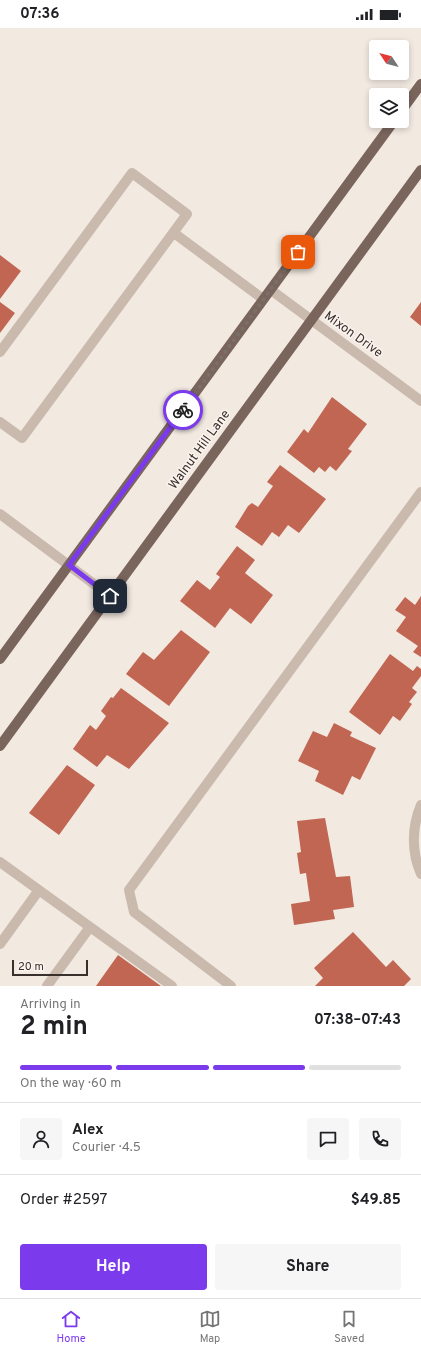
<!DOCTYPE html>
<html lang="en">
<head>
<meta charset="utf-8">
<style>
  :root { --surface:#fff; --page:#f6f6f6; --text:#202124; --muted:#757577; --line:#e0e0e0; --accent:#7c3aed }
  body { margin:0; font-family:Overpass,sans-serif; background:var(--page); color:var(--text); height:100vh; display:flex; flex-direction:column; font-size:15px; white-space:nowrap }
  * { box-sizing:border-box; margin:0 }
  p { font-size:13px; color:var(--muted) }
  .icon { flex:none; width:22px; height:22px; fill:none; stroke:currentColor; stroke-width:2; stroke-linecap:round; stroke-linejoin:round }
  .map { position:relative; height:958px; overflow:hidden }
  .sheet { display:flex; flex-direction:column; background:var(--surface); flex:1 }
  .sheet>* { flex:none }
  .needle { width:26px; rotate:306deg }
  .buttons { position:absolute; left:369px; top:12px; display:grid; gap:8px }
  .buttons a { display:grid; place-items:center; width:40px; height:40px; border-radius:4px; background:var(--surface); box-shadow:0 2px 6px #0003; font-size:20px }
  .scale { position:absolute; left:12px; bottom:10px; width:76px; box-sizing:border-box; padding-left:4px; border:2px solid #392f2b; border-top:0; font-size:11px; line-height:14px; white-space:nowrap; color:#392f2b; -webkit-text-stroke:3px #faf3ee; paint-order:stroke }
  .pin { position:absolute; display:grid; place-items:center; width:34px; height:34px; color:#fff; margin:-17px; border-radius:8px; box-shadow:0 2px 6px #0006 }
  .courier { position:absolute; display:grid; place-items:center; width:40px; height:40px; margin:-20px; border:3px solid #7c3aed; border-radius:50%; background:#fff; color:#222; box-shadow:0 1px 5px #0007 }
  .overview em { font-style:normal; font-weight:700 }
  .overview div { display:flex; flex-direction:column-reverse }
  .overview { display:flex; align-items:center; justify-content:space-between; height:68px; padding:0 20px }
  h1 { font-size:26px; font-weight:700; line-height:30px }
  .bar { display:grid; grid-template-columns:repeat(4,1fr); gap:6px 4px; align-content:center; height:48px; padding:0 20px }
  .bar i { height:5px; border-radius:3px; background:var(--line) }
  .bar .active { background:var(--accent) }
  .bar p { grid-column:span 4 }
  .line { display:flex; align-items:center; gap:10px; padding:0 20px; border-top:1px solid var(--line) }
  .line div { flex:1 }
  .round { display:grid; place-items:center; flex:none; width:42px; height:42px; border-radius:4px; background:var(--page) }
  .action { display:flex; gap:8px; margin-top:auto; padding:8px 20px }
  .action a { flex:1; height:46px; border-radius:4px; background:var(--accent); color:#fff; font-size:16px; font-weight:700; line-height:46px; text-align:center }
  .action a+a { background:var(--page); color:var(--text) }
  .status { display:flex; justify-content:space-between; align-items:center; height:28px; padding:0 20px; background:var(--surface); direction:ltr }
  .status svg { height:11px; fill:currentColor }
  .tab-bar { display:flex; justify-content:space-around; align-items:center; height:56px; border-top:1px solid var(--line); background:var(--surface); font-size:11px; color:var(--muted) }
  .tab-bar a { display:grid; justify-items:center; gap:2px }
  .tab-bar .active { color:var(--accent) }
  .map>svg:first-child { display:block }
  .building { fill:#c06652 }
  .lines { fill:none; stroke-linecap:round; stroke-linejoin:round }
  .minor { stroke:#cab9ad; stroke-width:10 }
  .major { stroke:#7a655d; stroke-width:10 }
  .done { stroke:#7a706b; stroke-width:4; stroke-dasharray:0 7.2 }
  .route { stroke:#7c3aed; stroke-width:5 }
  .labels { text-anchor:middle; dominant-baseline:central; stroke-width:3; stroke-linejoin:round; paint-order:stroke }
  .street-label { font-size:13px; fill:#392f2b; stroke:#faf3ee }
</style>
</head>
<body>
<div class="status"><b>07:36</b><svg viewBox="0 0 49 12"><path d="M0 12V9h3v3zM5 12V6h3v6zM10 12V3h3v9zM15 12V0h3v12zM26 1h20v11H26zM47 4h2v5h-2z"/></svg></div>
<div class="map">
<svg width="421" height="958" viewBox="0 0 421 958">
  <rect width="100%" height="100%" fill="#f2e9e1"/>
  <path class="building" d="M 0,227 L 21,243 L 0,271 Z
    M 0,274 L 15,285 L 0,305 Z
    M 421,274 L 421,298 L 410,289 Z
    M 332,369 L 367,396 L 348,421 L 352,423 L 336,443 L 330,438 L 325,444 L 319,439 L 314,445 L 287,424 L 304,401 L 308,405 Z
    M 280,437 L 326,471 L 299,505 L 288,497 L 279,509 L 272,504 L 262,518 L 235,499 L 248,478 L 252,475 L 258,479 L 273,458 L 267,454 Z
    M 237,518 L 255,532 L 245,545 L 273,567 L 251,596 L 230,580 L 215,600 L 180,573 L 197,552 L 210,562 L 220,549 L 216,546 Z
    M 421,568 L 421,629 L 413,624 L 418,618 L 396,603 L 406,589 L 395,582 L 405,569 L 415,577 Z
    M 181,602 L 210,624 L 169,678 L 126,646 L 143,624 L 154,632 Z
    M 390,626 L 413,643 L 417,638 L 421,641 L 421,648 L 412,660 L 417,664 L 409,674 L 412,676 L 400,693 L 393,688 L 380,707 L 349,684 Z
    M 121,660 L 169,695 L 129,741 L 107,727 L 97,739 L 73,721 L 90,697 L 96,702 L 106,688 L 101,683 L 111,669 L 113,670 Z
    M 334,695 L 352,704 L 350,708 L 376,720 L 360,752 L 352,748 L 343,767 L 315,753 L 319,743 L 298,733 L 313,703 L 327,709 Z
    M 67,737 L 95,757 L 59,807 L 29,785 Z
    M 325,790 L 336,849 L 350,848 L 354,879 L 333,882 L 335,891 L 294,897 L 291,876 L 310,873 L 306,845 L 300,846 L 297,825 L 301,824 L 297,793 Z
    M 353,904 L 386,939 L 393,932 L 411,951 L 404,958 L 315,958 L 323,950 L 314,940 Z
    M 118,927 L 161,958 L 96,958 Z"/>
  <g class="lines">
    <path class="minor" d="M 174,205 L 263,271
      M 271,262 L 421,373
      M 0,324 L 132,145 L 187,186 L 22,410 L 0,394
      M 0,486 L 110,568
      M 421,777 C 412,798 411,824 421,846
      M 0,834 L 172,958
      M 0,916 L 39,862
      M 47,958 L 90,899
      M 231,958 L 134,884 L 129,862 L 421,464"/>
    <path class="major" d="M 402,82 L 421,56
      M 0,631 L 394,93
      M 0,718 L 421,142"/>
  </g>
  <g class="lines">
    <path class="done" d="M 183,382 L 298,224"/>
    <path class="route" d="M 110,568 L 69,537 L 183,382"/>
  </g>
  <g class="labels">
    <g class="street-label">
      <text transform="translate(353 307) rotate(36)">Mixon Drive</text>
      <text transform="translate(200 422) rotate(-54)">Walnut Hill Lane</text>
    </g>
  </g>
</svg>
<div class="buttons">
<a><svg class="needle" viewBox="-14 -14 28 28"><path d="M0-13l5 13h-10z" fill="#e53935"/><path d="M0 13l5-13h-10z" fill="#757577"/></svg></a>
<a><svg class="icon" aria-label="layers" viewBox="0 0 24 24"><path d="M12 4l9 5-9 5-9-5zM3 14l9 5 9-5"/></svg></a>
</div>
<div class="scale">20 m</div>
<div class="pin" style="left:298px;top:224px;background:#ea580c"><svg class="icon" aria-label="bag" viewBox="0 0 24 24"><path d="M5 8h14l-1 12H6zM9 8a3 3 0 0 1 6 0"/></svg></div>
<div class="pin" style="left:110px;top:568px;background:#1f2937"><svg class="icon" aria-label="home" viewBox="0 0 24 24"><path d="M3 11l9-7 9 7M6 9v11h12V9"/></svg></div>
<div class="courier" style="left:183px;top:382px"><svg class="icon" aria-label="bike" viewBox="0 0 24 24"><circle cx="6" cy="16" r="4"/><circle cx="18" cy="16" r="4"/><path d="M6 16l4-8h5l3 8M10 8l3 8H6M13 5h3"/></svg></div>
</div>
<section class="sheet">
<div class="overview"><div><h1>2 min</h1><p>Arriving in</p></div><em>07:38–07:43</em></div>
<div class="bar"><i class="active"></i><i class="active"></i><i class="active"></i><i></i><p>On the way · 60 m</p></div>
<div class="line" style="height:72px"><a class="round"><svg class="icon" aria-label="person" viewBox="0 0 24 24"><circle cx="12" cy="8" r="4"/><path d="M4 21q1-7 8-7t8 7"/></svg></a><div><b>Alex</b><p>Courier · 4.5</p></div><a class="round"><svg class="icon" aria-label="chat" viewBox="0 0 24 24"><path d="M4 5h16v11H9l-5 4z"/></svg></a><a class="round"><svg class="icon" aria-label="phone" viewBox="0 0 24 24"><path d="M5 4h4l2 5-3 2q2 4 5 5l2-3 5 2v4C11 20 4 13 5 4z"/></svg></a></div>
<div class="line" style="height:52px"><div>Order #2597</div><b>$49.85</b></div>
<div class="action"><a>Help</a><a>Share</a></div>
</section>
<nav class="tab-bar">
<a class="active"><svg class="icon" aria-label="home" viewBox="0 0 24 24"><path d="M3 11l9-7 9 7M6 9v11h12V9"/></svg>Home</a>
<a><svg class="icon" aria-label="map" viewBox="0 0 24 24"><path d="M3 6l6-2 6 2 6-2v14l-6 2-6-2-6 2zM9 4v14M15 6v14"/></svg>Map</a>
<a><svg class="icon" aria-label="saved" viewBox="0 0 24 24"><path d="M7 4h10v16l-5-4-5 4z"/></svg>Saved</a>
</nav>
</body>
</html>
